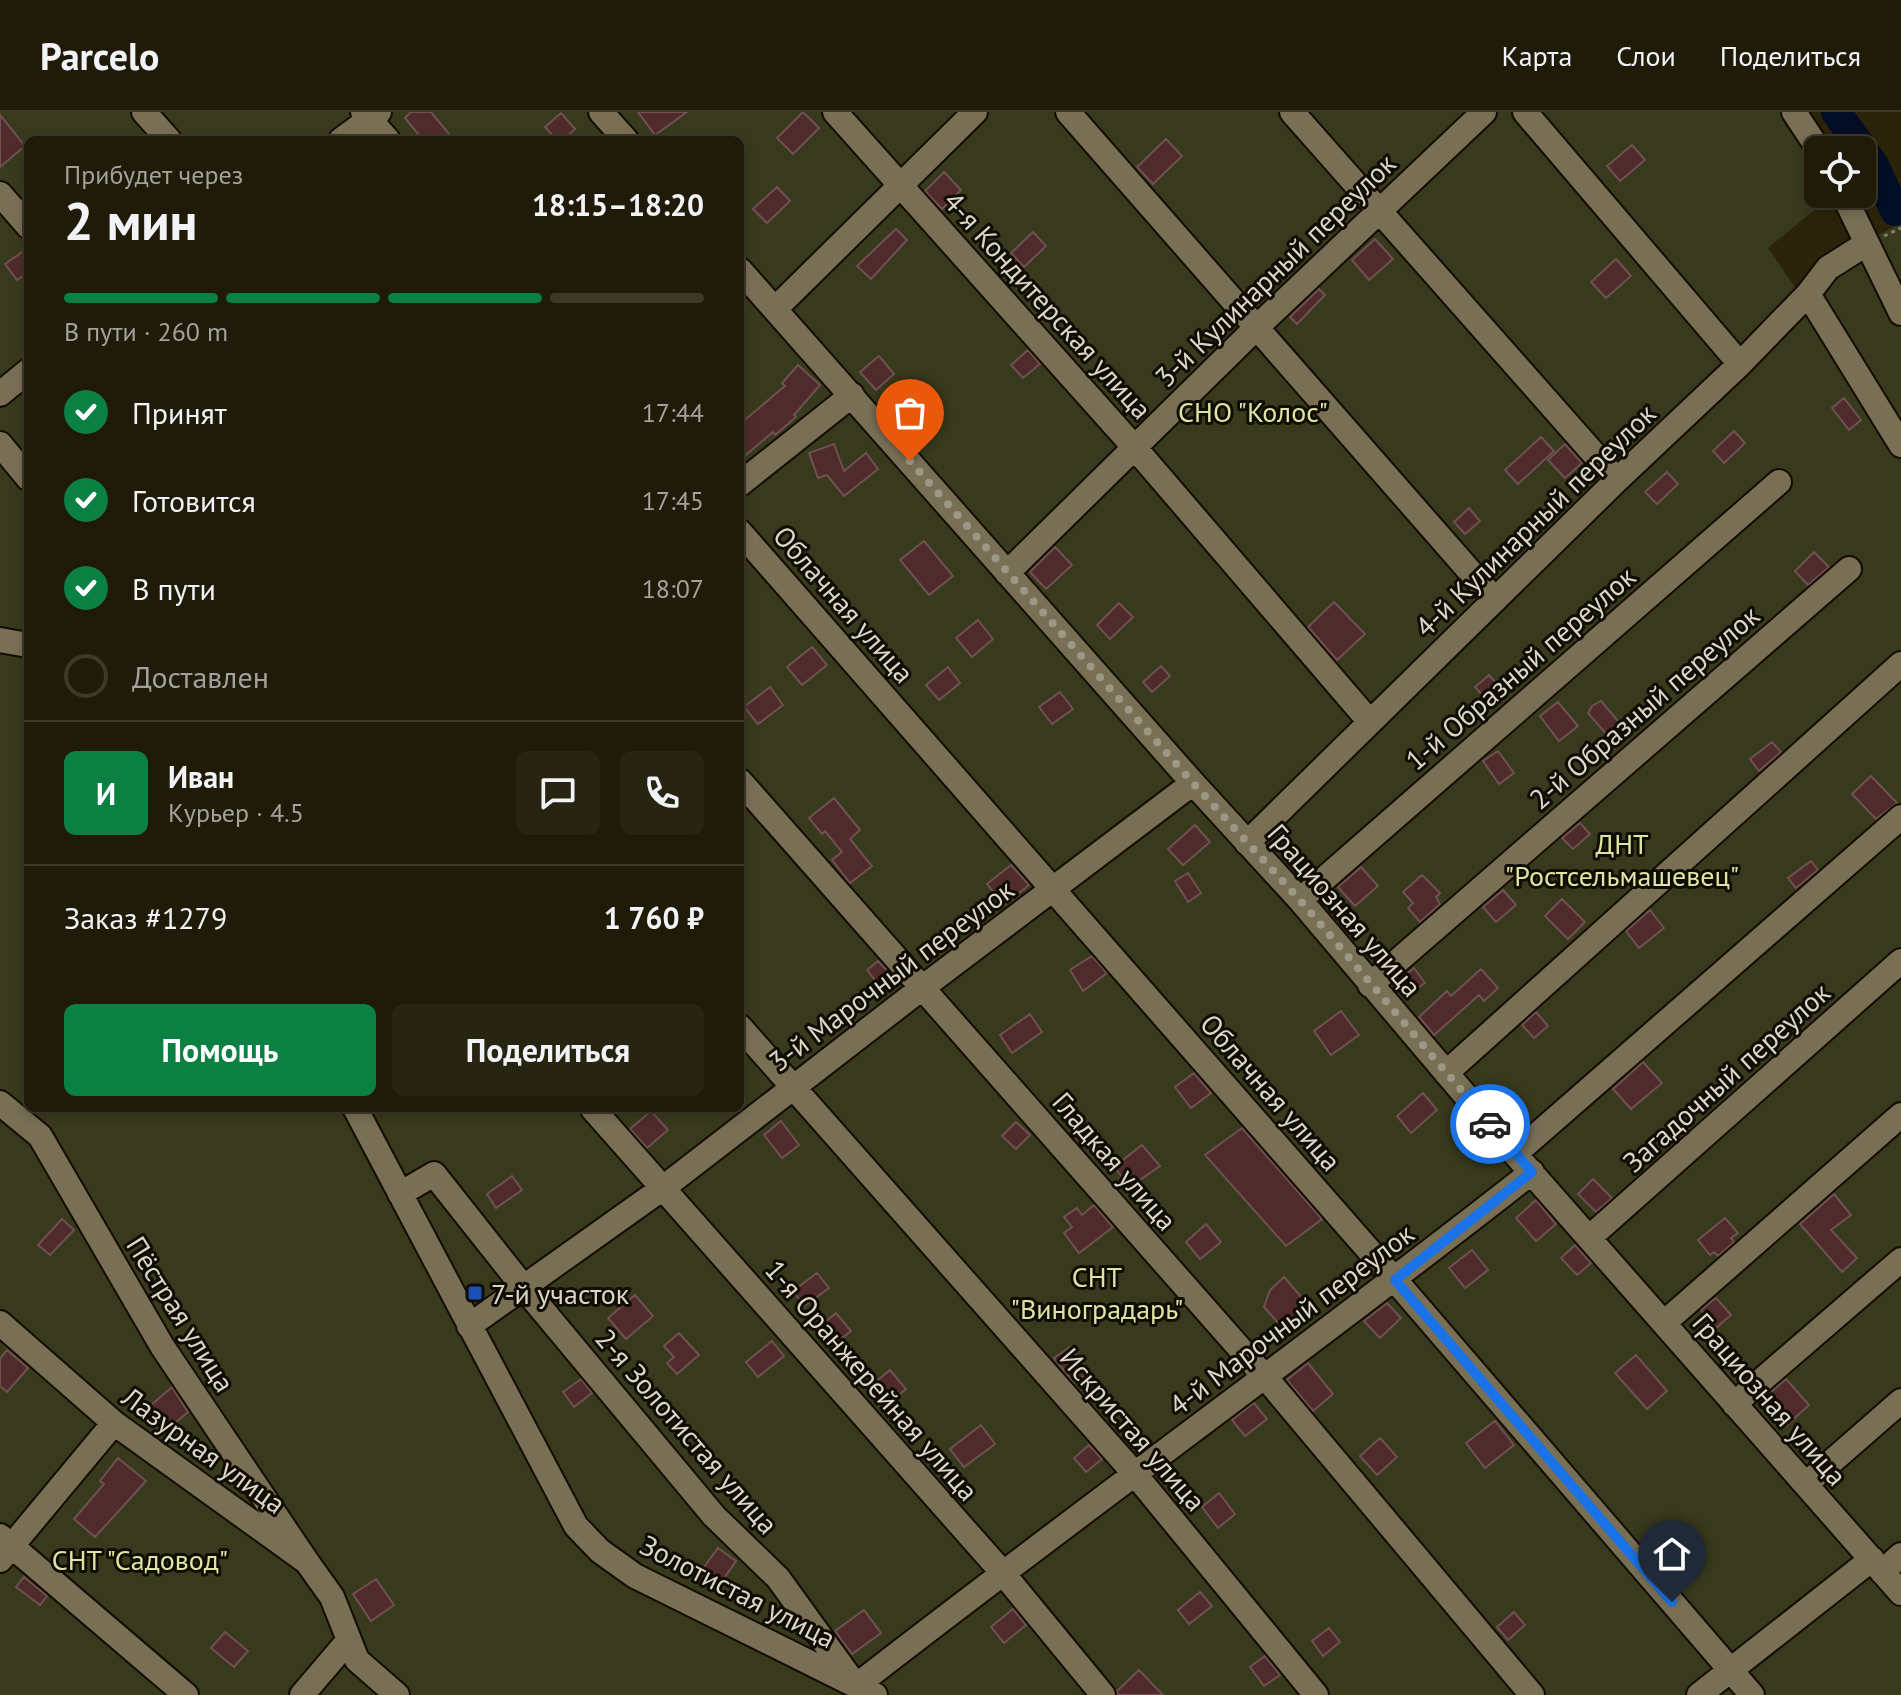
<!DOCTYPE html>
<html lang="ru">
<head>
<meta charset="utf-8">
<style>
  :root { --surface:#201b08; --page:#282412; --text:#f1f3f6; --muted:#a2a19c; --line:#3d3929; --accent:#0b8043 }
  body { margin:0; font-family:"PT Sans",sans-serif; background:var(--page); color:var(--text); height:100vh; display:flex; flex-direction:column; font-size:30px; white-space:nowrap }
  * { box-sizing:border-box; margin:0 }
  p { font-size:26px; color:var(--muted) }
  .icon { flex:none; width:44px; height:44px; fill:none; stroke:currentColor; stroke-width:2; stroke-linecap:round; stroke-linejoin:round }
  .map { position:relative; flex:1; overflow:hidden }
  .details { position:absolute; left:24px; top:24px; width:720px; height:976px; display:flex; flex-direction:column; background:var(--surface); border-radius:12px; box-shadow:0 4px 12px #0003,0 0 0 2px var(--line) }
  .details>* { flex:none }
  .fabs { position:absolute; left:1804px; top:24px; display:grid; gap:16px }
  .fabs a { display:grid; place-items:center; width:72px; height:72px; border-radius:12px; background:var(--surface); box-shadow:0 4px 12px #0003,0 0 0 2px var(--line); font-size:40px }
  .pin { position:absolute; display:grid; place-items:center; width:68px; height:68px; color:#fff; margin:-82px -34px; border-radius:50% 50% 50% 0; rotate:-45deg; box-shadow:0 0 8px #0007 }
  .pin .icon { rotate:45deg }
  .courier { position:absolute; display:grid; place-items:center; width:80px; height:80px; margin:-40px; border:6px solid #1a73e8; border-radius:50%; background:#fff; color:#222; box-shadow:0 2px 10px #0007 }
  .summary em { font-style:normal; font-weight:700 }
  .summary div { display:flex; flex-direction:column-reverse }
  .summary { display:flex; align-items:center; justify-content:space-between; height:136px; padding:0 40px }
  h1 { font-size:52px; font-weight:700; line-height:60px }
  .bar { display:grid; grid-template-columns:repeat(4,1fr); gap:12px 8px; align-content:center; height:96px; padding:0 40px }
  .bar i { height:10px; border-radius:6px; background:var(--line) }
  .bar .on { background:var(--accent) }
  .bar p { grid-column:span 4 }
  .line { display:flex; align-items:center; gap:20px; padding:0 40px; border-top:2px solid var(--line) }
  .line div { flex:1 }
  .round { display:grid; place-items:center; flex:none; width:84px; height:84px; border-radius:12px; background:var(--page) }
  ol { padding:0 40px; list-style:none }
  li { display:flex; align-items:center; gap:24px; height:88px }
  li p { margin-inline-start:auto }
  li .icon { padding:8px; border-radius:50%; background:var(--accent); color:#fff; stroke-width:4 }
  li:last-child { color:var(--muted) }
  li i { width:44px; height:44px; border:4px solid var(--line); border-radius:50% }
  .button { display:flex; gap:16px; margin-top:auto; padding:16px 40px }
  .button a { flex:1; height:92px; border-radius:12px; background:var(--accent); color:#fff; font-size:32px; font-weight:700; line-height:92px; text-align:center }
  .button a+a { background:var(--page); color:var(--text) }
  header { display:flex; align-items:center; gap:48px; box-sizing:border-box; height:112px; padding:0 40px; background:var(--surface); border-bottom:2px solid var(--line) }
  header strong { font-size:38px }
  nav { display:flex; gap:44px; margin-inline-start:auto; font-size:28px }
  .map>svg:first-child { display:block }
  .green { fill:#383a1d; fill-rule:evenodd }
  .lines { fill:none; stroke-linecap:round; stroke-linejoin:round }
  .river { stroke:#020d26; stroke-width:30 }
  .building { fill:#502b2c; stroke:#6f5151; stroke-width:2 }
  .minor-casing { stroke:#140c00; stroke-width:28 }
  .path { stroke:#847f6b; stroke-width:3; stroke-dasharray:4 4; stroke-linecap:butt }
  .minor { stroke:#786f55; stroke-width:24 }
  .done { stroke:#9d9886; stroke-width:8; stroke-dasharray:0 14.4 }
  .route { stroke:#1a73e8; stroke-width:10 }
  .transit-dot { fill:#1a4fb4; stroke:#110d04; stroke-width:3 }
  .labels { text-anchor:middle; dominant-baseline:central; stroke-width:6; stroke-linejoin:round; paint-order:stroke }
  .street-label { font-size:28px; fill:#dbd7c8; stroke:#110d04 }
  .park-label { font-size:28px; fill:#dee4a2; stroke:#110d04 }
  .poi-label { font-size:28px; fill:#dbd7c8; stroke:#110d04; text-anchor:start }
</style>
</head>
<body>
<header>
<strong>Parcelo</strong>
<nav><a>Карта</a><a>Слои</a><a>Поделиться</a></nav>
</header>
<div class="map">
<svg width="1901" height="1583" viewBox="0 0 1901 1583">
  <rect width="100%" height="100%" fill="#2b240b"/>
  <path class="green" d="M 0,0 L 1784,0 L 1818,49 L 1818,82 L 1834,82 L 1768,136 L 1801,184 L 1848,139 L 1901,111 L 1901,1583 L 0,1583 ZM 28,28 L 740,28 L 740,996 L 28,996 Z"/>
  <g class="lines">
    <path class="river" d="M 1836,0 L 1874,53 L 1895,99"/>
  </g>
  <path class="building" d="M 411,0 L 431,0 L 454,28 L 423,28 L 405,6 Z
    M 638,0 L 687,0 L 655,23 Z
    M 803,0 L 819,16 L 793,42 L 777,26 Z
    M 561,1 L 575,17 L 563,28 L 557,28 L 545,15 Z
    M 0,3 L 25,34 L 0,55 Z
    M 1166,27 L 1182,44 L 1153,72 L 1137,55 Z
    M 1632,33 L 1645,48 L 1620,69 L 1607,54 Z
    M 944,60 L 961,78 L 942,97 L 925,79 Z
    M 777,75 L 790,89 L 767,111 L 753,97 Z
    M 896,117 L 907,128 L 871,167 L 857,154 Z
    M 1033,120 L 1046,134 L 1024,155 L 1011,141 Z
    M 1375,127 L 1393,147 L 1369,168 L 1352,148 Z
    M 28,136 L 28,160 L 17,168 L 5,152 Z
    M 1616,147 L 1631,164 L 1606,186 L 1591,170 Z
    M 1319,177 L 1325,183 L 1297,212 L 1290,205 Z
    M 1028,238 L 1040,252 L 1023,266 L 1011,253 Z
    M 879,244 L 894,262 L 876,278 L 860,260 Z
    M 798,253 L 820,273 L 794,303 L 796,305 L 775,323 L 773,320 L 740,348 L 740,312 L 785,274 L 782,271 Z
    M 1844,286 L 1861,308 L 1849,318 L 1832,296 Z
    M 1734,319 L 1745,331 L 1724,351 L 1713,339 Z
    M 1541,325 L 1554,339 L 1518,372 L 1505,358 Z
    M 834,332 L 844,359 L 866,341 L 878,357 L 844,384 L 827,363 L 818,366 L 809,341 Z
    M 1565,332 L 1582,351 L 1565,366 L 1548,348 Z
    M 1667,360 L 1678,372 L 1657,392 L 1645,380 Z
    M 1469,396 L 1480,409 L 1465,422 L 1454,410 Z
    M 924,429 L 953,464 L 929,483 L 900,448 Z
    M 1055,435 L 1072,453 L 1046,477 L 1030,460 Z
    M 1814,440 L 1829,455 L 1808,473 L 1795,459 Z
    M 1334,490 L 1365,522 L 1337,548 L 1308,515 Z
    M 1119,491 L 1133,505 L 1110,527 L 1097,513 Z
    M 978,508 L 993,527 L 972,545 L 956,526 Z
    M 812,535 L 827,553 L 802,573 L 787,555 Z
    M 1161,554 L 1170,564 L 1152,580 L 1143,570 Z
    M 948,555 L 960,571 L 939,588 L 926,573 Z
    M 1489,563 L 1506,582 L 1492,594 L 1475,575 Z
    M 770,575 L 783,593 L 758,612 L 744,595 Z
    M 1060,580 L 1073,597 L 1052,612 L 1039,595 Z
    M 1601,589 L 1623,615 L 1613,623 L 1607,623 L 1588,601 L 1592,594 Z
    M 1558,590 L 1578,614 L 1559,629 L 1540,604 Z
    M 1772,630 L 1781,640 L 1759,659 L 1750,647 Z
    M 1498,639 L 1514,661 L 1499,672 L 1483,649 Z
    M 1871,664 L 1897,691 L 1876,707 L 1852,682 Z
    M 834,686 L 860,718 L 850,727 L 872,754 L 850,771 L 832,748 L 842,740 L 825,719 L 822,722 L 809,706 Z
    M 1580,711 L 1590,722 L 1573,737 L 1562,726 Z
    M 1195,713 L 1210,730 L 1183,753 L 1168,737 Z
    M 1811,749 L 1818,758 L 1796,776 L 1788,766 Z
    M 1011,753 L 1029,773 L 1004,793 L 987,772 Z
    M 1361,755 L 1378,774 L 1355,794 L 1338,775 Z
    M 1188,761 L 1201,781 L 1188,790 L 1175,769 Z
    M 1422,763 L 1440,781 L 1436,785 L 1440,792 L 1420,810 L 1408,796 L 1413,791 L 1403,780 Z
    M 1503,778 L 1516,793 L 1496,810 L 1483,795 Z
    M 1562,787 L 1585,810 L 1568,827 L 1545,804 Z
    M 1650,798 L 1664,816 L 1639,836 L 1626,819 Z
    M 1092,844 L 1107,861 L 1083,879 L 1070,858 Z
    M 878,849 L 896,868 L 883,878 L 867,858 Z
    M 1414,856 L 1425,871 L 1406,884 L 1396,871 Z
    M 1481,857 L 1498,876 L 1484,889 L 1479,883 L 1434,923 L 1419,905 L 1447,879 L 1451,884 Z
    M 1341,899 L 1359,923 L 1331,943 L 1314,919 Z
    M 1536,900 L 1548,914 L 1534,926 L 1522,913 Z
    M 1030,902 L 1042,920 L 1012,941 L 1000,923 Z
    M 1643,950 L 1662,971 L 1631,997 L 1613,977 Z
    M 1194,961 L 1211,981 L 1191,996 L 1175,975 Z
    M 1423,981 L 1437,998 L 1411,1021 L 1397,1004 Z
    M 651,999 L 668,1018 L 647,1036 L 630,1017 Z
    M 781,1009 L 799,1033 L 782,1046 L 764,1023 Z
    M 1016,1010 L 1030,1023 L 1016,1037 L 1002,1024 Z
    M 1242,1016 L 1322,1107 L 1286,1134 L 1205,1043 Z
    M 1142,1033 L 1160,1054 L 1130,1075 L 1114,1055 Z
    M 512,1064 L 522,1078 L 496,1096 L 487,1082 Z
    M 1593,1067 L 1612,1086 L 1596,1100 L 1578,1082 Z
    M 1834,1082 L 1851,1103 L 1831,1118 L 1857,1146 L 1842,1160 L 1800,1112 Z
    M 1536,1088 L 1556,1112 L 1536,1129 L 1516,1106 Z
    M 1094,1093 L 1113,1115 L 1079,1141 L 1064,1121 L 1072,1115 L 1064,1105 L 1077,1096 L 1082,1103 Z
    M 1725,1106 L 1738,1121 L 1731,1126 L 1734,1130 L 1718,1144 L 1714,1140 L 1710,1143 L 1698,1128 Z
    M 62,1107 L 74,1118 L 50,1143 L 38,1133 Z
    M 1206,1112 L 1221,1130 L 1200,1147 L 1186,1130 Z
    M 1575,1133 L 1591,1151 L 1577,1163 L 1561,1146 Z
    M 1472,1138 L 1488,1158 L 1465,1176 L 1449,1156 Z
    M 817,1161 L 829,1176 L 804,1194 L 793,1179 Z
    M 1284,1165 L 1310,1195 L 1308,1203 L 1287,1221 L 1264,1195 L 1270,1178 Z
    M 635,1183 L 653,1204 L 626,1227 L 608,1206 Z
    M 1716,1186 L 1731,1203 L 1716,1216 L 1701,1198 Z
    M 1387,1191 L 1401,1206 L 1380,1226 L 1364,1209 Z
    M 836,1201 L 851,1219 L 832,1234 L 818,1216 Z
    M 679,1221 L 699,1243 L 677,1262 L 667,1251 L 674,1245 L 664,1234 Z
    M 772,1229 L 784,1244 L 758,1265 L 746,1250 Z
    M 1070,1235 L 1089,1260 L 1074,1271 L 1054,1246 Z
    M 7,1238 L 28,1256 L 7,1280 L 0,1274 L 0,1247 Z
    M 1636,1243 L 1667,1279 L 1647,1297 L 1615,1261 Z
    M 1308,1251 L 1333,1282 L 1313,1299 L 1287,1268 Z
    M 890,1258 L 906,1277 L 882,1296 L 867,1277 Z
    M 581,1267 L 592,1281 L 574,1295 L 563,1280 Z
    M 1786,1267 L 1809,1293 L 1786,1314 L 1762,1288 Z
    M 172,1275 L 188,1300 L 169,1316 L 165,1311 L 158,1317 L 143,1300 Z
    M 1254,1291 L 1267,1307 L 1245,1324 L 1232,1308 Z
    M 1495,1309 L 1514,1333 L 1485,1356 L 1466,1331 Z
    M 981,1313 L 995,1332 L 964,1355 L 950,1337 Z
    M 1380,1326 L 1397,1345 L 1377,1363 L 1360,1344 Z
    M 1089,1333 L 1102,1347 L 1086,1360 L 1074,1346 Z
    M 118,1346 L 146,1369 L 95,1425 L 74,1407 L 104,1372 L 100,1369 Z
    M 1219,1381 L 1235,1402 L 1218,1416 L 1202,1395 Z
    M 718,1436 L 736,1449 L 718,1475 L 699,1462 Z
    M 24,1465 L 47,1484 L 40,1493 L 16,1475 Z
    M 376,1467 L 394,1493 L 371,1509 L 353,1482 Z
    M 1200,1480 L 1212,1494 L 1189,1512 L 1178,1498 Z
    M 1013,1497 L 1026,1513 L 1004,1531 L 991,1515 Z
    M 864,1498 L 881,1521 L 852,1542 L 835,1519 Z
    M 1514,1500 L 1525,1513 L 1508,1528 L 1497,1515 Z
    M 1329,1516 L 1340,1530 L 1323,1544 L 1312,1529 Z
    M 225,1520 L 248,1539 L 234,1555 L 211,1536 Z
    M 1265,1544 L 1280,1563 L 1264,1574 L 1250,1555 Z
    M 1139,1558 L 1163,1583 L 1118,1583 L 1117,1579 Z"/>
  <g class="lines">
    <defs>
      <path id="minor" d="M 144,0 L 169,28
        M 363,0 L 388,28
        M 601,0 L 626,28
        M 835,0 L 1135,336 L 1370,610
        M 1068,0 L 1495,488
        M 1292,0 L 1617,368
        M 1525,0 L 1740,252
        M 1794,0 L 1819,38
        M 341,28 L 379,0
        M 0,82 L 28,114
        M 1843,82 L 1901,201
        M 740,158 L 1193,671 L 1300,788 L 1515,1042 L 1901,1481
        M 1808,182 L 1901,333
        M 775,197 L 975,0
        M 0,282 L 28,259
        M 0,332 L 28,366
        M 740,372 L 852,283
        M 740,420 L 1395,1168 L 1752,1583
        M 1007,461 L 1256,216 L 1484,0
        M 0,528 L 28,533
        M 740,669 L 1266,1266 L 1532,1583
        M 1247,731 L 1617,368 L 1740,252 L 1808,182 L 1828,156 L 1866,132
        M 1300,788 L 1779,370
        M 1370,873 L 1849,457
        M 740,915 L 1134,1361 L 1316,1583
        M 1446,961 L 1901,552
        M 0,991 L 40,1024 L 162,1234 L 307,1450
        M 355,996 L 576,1414 L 600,1439 L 635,1464 L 875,1583
        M 592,996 L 1002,1460 L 1103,1583
        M 1515,1042 L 1901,705
        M 400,1082 L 434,1062 L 525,1177 L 714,1404 L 778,1466 L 856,1574 C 1079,1400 1310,1235 1532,1060
        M 1590,1125 L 1901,849
        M 0,1211 L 114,1311 L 307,1450 L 332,1485 L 357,1548 L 397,1583
        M 1664,1211 L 1901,1003
        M 469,1214 L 663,1076 L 922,876 L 1193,671
        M 1734,1292 L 1901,1148
        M 1806,1372 L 1901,1289
        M 0,1424 L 186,1583
        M 0,1448 L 114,1311
        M 1882,1460 L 1901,1443
        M 302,1583 L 348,1529
        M 1699,1583 L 1872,1447"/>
    </defs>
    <use href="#minor" class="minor-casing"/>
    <path class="path" d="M 1884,124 L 1901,116"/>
    <use href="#minor" class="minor"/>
  </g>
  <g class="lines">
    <path class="done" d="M 910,349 L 1193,671 L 1300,788 L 1490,1012"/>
    <path class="route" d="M 1490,1012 L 1532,1060 L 1395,1168 L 1672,1490"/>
  </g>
  <rect class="transit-dot" x="467" y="1173" width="16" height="16" rx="4"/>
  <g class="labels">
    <g class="street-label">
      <text transform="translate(1275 158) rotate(-44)">3-й Кулинарный переулок</text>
      <text transform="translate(1048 193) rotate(48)">4-я Кондитерская улица</text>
      <text transform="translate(1535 408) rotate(-44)">4-й Кулинарный переулок</text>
      <text transform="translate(844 492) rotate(49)">Облачная улица</text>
      <text transform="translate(1520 556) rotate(-41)">1-й Образный переулок</text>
      <text transform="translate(1644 595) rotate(-41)">2-й Образный переулок</text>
      <text transform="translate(1345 798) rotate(49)">Грациозная улица</text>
      <text transform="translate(891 863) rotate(-37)">3-й Марочный переулок</text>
      <text transform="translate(1726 965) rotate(-42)">Загадочный переулок</text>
      <text transform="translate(1271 980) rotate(49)">Облачная улица</text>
      <text transform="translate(1115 1049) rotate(49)">Гладкая улица</text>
      <text transform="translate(181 1202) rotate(58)">Пёстрая улица</text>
      <text transform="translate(1291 1207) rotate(-37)">4-й Марочный переулок</text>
      <text transform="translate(872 1268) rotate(49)">1-я Оранжерейная улица</text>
      <text transform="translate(1770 1287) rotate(49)">Грациозная улица</text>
      <text transform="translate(1133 1317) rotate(49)">Искристая улица</text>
      <text transform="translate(687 1319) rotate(49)">2-я Золотистая улица</text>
      <text transform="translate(204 1338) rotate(36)">Лазурная улица</text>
      <text transform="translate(738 1479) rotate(27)">Золотистая улица</text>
    </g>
    <g class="park-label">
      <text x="1253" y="299">СНО "Колос"</text>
      <text x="1622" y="731">ДНТ<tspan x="1622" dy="32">"Ростсельмашевец"</tspan></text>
      <text x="1097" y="1164">СНТ<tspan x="1097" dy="32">"Виноградарь"</tspan></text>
      <text x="140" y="1447">СНТ "Садовод"</text>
    </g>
    <g class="poi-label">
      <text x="491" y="1181">7-й участок</text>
    </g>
  </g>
</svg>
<div class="fabs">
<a><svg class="icon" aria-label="locate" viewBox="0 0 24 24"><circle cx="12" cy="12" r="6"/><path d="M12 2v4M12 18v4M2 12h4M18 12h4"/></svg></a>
</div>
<div class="pin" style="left:910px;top:349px;background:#ea580c"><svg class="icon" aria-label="bag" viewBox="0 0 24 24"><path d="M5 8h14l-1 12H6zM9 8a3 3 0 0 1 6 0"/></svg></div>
<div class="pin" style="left:1672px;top:1490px;background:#1f2937"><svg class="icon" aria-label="home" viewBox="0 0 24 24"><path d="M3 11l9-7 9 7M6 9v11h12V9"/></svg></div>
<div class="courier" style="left:1490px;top:1012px"><svg class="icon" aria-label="car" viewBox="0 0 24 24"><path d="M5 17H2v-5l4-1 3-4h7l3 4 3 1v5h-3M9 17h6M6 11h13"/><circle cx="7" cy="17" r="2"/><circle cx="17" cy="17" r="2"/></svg></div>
<section class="details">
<div class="summary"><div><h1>2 мин</h1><p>Прибудет через</p></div><em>18:15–18:20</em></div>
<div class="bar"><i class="on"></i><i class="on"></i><i class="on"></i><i></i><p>В пути · 260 m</p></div>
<ol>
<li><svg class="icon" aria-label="check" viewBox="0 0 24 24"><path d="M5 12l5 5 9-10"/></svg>Принят<p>17:44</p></li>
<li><svg class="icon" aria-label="check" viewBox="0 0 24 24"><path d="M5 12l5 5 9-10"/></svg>Готовится<p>17:45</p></li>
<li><svg class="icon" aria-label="check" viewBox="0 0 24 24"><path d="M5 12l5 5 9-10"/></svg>В пути<p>18:07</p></li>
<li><i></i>Доставлен</li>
</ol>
<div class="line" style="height:144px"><b class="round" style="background:var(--accent);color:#fff">И</b><div><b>Иван</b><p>Курьер · 4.5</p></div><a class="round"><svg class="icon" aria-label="chat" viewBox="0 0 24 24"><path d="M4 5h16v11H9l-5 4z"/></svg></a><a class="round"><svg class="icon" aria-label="phone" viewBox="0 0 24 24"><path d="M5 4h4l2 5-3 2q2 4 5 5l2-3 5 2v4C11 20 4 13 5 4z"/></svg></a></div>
<div class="line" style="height:104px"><div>Заказ #1279</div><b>1 760 ₽</b></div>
<div class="button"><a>Помощь</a><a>Поделиться</a></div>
</section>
</div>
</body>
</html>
